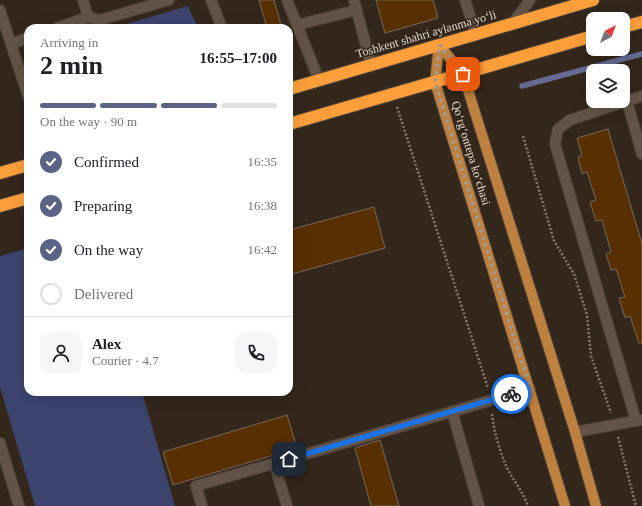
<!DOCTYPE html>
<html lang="en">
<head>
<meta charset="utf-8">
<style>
  :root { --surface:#fff; --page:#f6f6f6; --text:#202124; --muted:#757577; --line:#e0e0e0; --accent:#5a6286 }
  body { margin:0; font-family:"Times New Roman",serif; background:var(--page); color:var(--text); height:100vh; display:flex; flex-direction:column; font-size:15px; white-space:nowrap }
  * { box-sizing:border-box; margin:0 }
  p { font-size:13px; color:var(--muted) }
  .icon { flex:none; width:22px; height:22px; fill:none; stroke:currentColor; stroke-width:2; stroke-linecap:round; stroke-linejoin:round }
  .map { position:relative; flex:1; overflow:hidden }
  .sheet { position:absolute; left:24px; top:24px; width:269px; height:372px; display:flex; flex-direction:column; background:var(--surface); border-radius:12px; box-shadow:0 4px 16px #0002 }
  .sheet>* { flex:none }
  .needle { width:26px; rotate:42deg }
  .tools { position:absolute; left:586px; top:12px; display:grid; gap:8px }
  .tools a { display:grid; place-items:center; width:44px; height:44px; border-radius:8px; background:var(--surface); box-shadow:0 4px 16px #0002; font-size:20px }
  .pin { position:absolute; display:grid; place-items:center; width:34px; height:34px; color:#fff; margin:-17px; border-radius:8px; box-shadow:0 2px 6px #0006 }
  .courier { position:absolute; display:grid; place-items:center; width:40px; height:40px; margin:-20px; border:3px solid #1a73e8; border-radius:50%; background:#fff; color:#222; box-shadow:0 1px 5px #0007 }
  .overview em { font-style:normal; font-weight:600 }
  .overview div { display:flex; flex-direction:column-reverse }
  .overview { display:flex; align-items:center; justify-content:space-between; height:68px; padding:0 16px }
  h1 { font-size:26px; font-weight:600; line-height:30px }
  .bar { display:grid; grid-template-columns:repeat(4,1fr); gap:6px 4px; align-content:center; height:48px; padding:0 16px }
  .bar i { height:5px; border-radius:3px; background:var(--line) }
  .bar .active { background:var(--accent) }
  .bar p { grid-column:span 4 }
  .line { display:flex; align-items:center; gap:10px; padding:0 16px; border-top:1px solid var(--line) }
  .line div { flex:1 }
  .round { display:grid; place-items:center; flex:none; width:42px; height:42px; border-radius:12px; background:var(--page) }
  ol { padding:0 16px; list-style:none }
  li { display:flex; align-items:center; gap:12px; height:44px }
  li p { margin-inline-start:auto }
  li .icon { padding:4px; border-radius:50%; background:var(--accent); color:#fff; stroke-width:4 }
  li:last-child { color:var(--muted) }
  li i { width:22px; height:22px; border:2px solid var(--line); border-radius:50% }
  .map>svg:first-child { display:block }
  .green { fill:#3c446e }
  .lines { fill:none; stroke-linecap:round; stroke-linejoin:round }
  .stream { stroke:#666a92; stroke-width:5.5 }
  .building { fill:#572f00; stroke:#77685b }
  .minor-casing { stroke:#4e433a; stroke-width:12 }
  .major-casing { stroke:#4e433a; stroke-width:12 }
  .highway-casing { stroke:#4e433a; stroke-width:14 }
  .path { stroke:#867b71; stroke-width:2.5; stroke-dasharray:2 2; stroke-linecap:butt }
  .minor { stroke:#625346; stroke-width:10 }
  .major { stroke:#be803f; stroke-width:10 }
  .highway { stroke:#fc9e3a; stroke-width:12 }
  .done { stroke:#a39a91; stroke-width:4; stroke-dasharray:0 7.2 }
  .route { stroke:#1a73e8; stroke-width:5 }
  .labels { text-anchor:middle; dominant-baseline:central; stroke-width:3; stroke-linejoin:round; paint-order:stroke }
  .street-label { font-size:12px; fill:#e0d8d0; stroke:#33261b }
</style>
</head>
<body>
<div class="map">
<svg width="642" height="506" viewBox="0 0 642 506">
  <rect width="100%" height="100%" fill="#33261b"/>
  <path class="green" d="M 188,6 L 198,28 L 113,28 Z
    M 28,248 L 28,392 L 142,392 L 175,506 L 35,506 L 0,387 L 0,256 Z"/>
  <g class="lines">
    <path class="stream" d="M 522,86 L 642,54"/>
  </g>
  <path class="building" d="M 259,0 L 274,0 L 282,28 L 267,28 Z
    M 376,0 L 433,0 L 438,18 L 385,33 Z
    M 608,129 L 642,244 L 642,343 L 639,343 L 630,316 L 625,318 L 619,298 L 625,297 L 616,269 L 611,270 L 606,254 L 611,252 L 602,220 L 596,221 L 590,202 L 596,200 L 587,172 L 582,174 L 578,157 L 582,156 L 577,138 Z
    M 374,207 L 385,248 L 289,275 L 289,230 Z
    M 287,415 L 297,448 L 173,485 L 163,452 Z
    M 380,440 L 399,506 L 371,506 L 355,448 Z"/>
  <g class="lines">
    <defs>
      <path id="minor" d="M 83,0 L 88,17 L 100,20 L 169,0
        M 211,0 L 222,28
        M 287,0 L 319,80
        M 354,0 L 371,65
        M 465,0 L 476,34
        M 0,10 L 28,96
        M 512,24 L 530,0
        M 297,25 L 357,10
        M 57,28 L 88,17
        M 11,44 L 28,38
        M 627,101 L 642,154
        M 452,411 L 479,506
        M 636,421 L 555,144 L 558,129 L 570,120 L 642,96
        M 575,432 L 641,420
        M 0,443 L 19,506
        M 274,463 L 287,506
        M 202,506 L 196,486 L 530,389"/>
      <path id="major" d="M 439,45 L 463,74 L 575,432 L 596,506
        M 439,45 L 435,82 L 565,506"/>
      <path id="highway" d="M 623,27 L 642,22
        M 289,89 L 593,0
        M 289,124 L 593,36
        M 0,173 L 28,165
        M 0,206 L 28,198"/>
    </defs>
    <use href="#minor" class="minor-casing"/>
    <use href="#major" class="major-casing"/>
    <use href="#highway" class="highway-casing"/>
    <path class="path" d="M 397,107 L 488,388
      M 523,136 L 554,241 L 574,274 L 587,315 L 591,356 L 611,413
      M 492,414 C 493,429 501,455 507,468 C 514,481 523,492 528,506
      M 618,437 L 636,506"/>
    <use href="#minor" class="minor"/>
    <use href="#major" class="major"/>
    <use href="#highway" class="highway"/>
  </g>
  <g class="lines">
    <path class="done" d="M 463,74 L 440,45 L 435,82 L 530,389 L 511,394"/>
    <path class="route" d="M 289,459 L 511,394"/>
  </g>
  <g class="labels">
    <g class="street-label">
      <text transform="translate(426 34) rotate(-16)">Toshkent shahri aylanma yoʻli</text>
      <text transform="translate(471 153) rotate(73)">Qoʻrgʻontepa koʻchasi</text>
    </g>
  </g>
</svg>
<div class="tools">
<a><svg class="needle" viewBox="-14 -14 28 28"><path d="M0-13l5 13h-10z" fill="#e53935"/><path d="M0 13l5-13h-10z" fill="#757577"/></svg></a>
<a><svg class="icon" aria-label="layers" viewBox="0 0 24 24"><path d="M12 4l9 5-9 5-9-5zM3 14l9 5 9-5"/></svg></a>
</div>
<div class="pin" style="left:463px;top:74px;background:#ea580c"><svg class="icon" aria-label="bag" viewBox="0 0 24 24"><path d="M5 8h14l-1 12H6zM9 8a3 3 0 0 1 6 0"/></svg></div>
<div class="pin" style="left:289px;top:459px;background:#1f2937"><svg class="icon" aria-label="home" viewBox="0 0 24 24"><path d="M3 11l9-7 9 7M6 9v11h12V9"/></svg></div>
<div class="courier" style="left:511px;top:394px"><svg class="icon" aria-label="bike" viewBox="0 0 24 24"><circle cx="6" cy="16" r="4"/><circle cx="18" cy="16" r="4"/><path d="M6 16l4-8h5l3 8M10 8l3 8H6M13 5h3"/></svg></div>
<section class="sheet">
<div class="overview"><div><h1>2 min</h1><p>Arriving in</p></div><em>16:55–17:00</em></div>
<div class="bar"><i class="active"></i><i class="active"></i><i class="active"></i><i></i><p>On the way · 90 m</p></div>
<ol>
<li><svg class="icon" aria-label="check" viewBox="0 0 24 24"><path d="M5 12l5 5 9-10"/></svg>Confirmed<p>16:35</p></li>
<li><svg class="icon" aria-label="check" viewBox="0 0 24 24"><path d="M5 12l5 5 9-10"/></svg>Preparing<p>16:38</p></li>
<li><svg class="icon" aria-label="check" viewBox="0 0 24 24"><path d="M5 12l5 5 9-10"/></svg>On the way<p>16:42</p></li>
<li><i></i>Delivered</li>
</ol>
<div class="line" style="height:72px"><a class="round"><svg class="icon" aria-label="person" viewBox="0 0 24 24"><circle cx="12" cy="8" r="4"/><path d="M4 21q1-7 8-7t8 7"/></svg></a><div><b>Alex</b><p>Courier · 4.7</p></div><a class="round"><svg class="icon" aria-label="phone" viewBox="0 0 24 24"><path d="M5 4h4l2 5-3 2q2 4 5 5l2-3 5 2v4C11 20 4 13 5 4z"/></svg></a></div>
</section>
</div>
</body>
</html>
